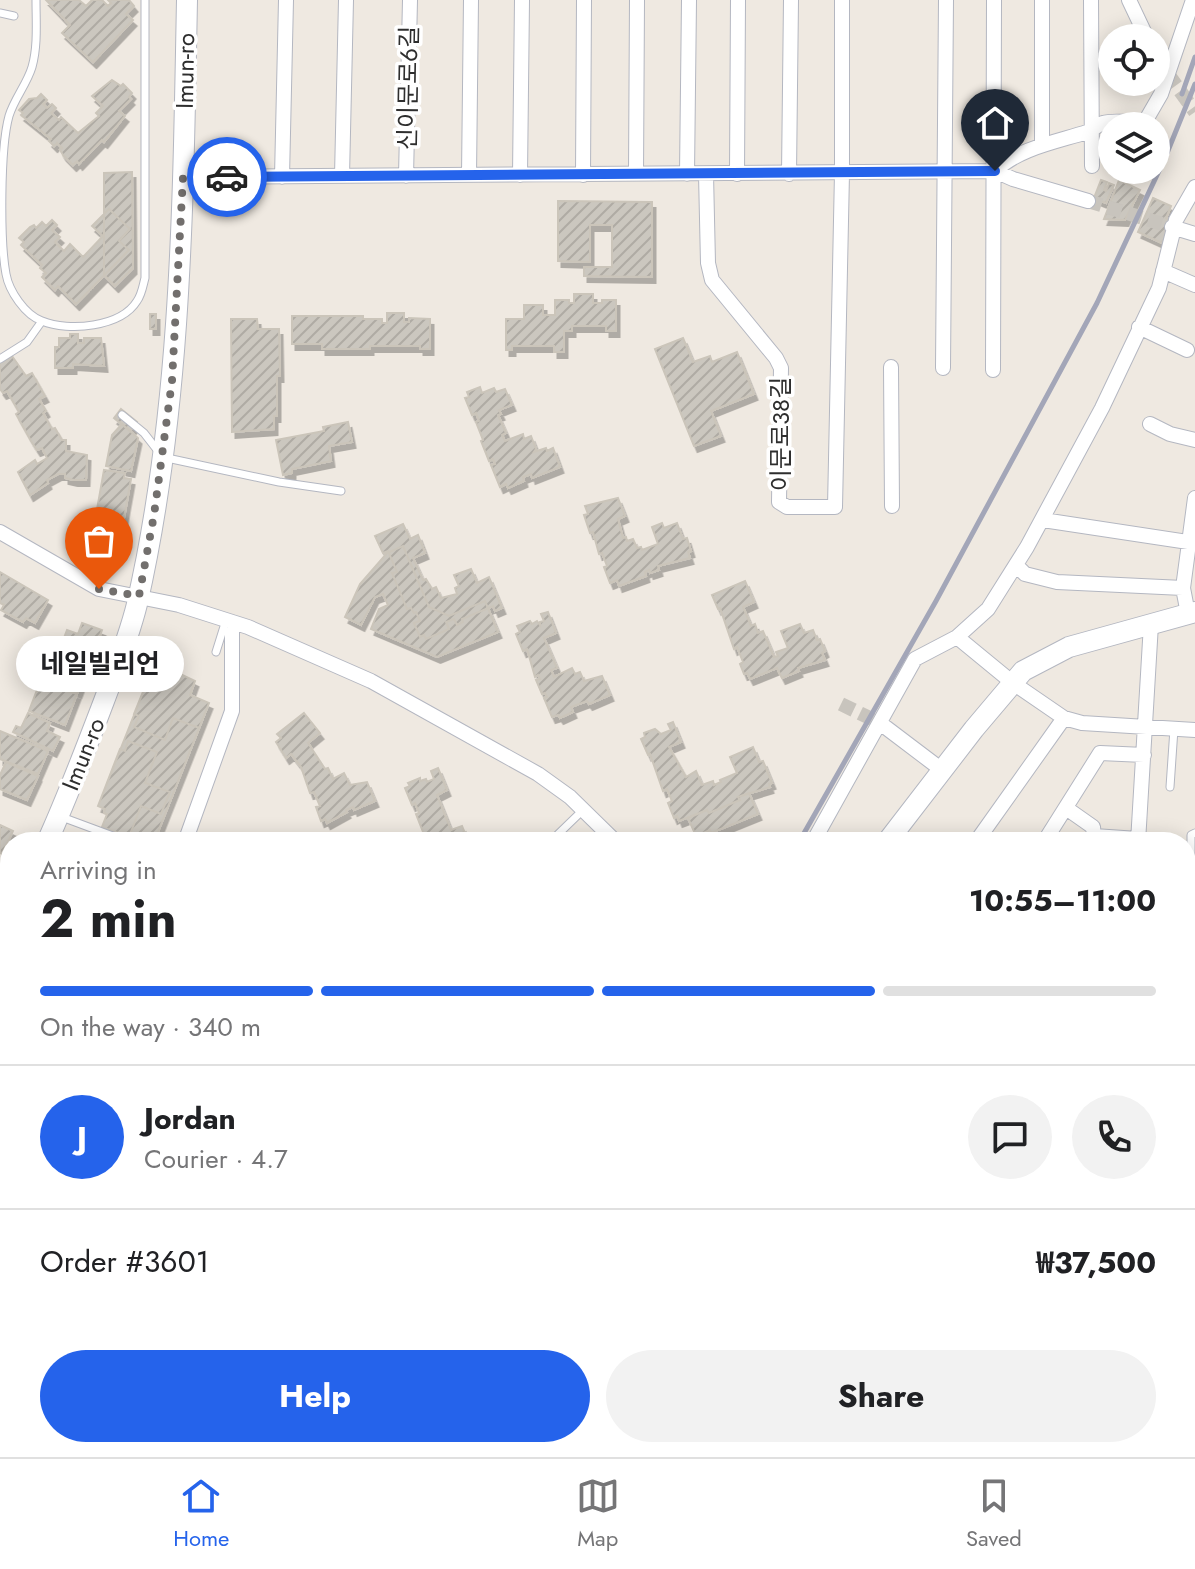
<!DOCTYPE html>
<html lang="en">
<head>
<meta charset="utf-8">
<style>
  :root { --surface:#fff; --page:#f2f2f2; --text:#202124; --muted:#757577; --line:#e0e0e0; --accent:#2563eb }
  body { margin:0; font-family:Jost,"Noto Sans KR",sans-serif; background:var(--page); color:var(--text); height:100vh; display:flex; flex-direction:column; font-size:30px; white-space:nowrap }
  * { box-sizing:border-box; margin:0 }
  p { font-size:26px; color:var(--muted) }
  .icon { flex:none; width:44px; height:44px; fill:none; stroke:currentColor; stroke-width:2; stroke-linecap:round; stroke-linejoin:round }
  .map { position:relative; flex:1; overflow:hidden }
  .sheet { position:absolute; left:0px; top:832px; width:1196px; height:626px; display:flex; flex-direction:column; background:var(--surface); border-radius:32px 32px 0 0; box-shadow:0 4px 20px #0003 }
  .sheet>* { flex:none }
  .fabs { position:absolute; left:1098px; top:24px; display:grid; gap:16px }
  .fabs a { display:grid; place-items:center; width:72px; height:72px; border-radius:50%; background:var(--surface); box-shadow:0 4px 20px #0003; font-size:40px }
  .pin { position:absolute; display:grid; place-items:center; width:68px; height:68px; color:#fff; margin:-82px -34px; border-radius:50% 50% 50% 0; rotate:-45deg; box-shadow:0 0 8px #0007 }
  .pin .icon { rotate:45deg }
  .courier { position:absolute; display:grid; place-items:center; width:80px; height:80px; margin:-40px; border:6px solid #2563eb; border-radius:50%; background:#fff; color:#222; box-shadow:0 2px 10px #0007 }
  .bubble { position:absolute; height:56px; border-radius:28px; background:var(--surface); box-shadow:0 4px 20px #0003; font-size:26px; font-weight:700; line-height:56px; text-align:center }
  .head em { font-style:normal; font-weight:700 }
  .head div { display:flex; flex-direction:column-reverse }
  .head { display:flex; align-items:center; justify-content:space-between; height:136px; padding:0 40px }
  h1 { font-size:52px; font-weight:700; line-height:60px }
  .bar { display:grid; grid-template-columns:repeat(4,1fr); gap:12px 8px; align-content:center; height:96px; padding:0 40px }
  .bar i { height:10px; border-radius:6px; background:var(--line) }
  .bar .active { background:var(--accent) }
  .bar p { grid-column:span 4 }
  .line { display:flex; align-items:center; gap:20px; padding:0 40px; border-top:2px solid var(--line) }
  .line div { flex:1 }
  .round { display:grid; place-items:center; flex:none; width:84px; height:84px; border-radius:42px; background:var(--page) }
  .button { display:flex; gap:16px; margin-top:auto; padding:16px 40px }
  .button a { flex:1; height:92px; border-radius:48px; background:var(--accent); color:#fff; font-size:32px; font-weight:700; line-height:92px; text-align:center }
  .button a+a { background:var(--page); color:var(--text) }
  .dock { display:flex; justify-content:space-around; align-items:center; height:112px; border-top:2px solid var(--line); background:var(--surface); font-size:22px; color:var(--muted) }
  .dock a { display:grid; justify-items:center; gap:4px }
  .dock .active { color:var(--accent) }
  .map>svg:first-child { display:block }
  .building { fill:url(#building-hatch); stroke:#cbc5ba; stroke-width:2; filter:url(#shadow) }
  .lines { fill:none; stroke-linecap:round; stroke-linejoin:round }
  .street-tunnel { stroke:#c8c4bd; stroke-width:14; stroke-dasharray:14 7; stroke-linecap:butt }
  .lane-casing { stroke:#b4b7c1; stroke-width:9 }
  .street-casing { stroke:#b4b7c1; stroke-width:16 }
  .secondary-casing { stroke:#b4b7c1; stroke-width:22 }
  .lane { stroke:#fff; stroke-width:7 }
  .street { stroke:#fff; stroke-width:14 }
  .secondary { stroke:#fff; stroke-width:20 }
  .rail { stroke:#a3a6b8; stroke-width:5 }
  .done { stroke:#726f6d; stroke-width:8; stroke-dasharray:0 14.4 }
  .route { stroke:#2563eb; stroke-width:10 }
  .labels { text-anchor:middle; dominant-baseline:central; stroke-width:7; stroke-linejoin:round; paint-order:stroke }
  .street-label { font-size:24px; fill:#2e2e2e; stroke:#fff }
</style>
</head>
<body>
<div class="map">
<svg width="1195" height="1457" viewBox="0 0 1195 1457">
  <defs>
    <pattern id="building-hatch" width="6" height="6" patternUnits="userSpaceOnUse" patternTransform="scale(2)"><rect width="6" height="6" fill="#cbc7bf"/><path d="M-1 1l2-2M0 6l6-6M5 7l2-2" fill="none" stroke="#afaba4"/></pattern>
    <filter id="shadow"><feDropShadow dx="3.5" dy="6" stdDeviation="0" flood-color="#0004"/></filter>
  </defs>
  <rect width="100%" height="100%" fill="#efe9e1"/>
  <path class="building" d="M 46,0 L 79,0 L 86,6 L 92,0 L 102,0 L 108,6 L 111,3 L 108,0 L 129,0 L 134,6 L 126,14 L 133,20 L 93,62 L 62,33 L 70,25 Z
    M 112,80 L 121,86 L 123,84 L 132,93 L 129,97 L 131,99 L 119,111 L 125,116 L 104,142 L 102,140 L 79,164 L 77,161 L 73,165 L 63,155 L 60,150 L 62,148 L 57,143 L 54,146 L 49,141 L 51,139 L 21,115 L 23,113 L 19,110 L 29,99 L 37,98 L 41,94 L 47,100 L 43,104 L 47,108 L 52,104 L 56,108 L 51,113 L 59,120 L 61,117 L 78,133 L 99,116 L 96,113 L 103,106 L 92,96 Z
    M 132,172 L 133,268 L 115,286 L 104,275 L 104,173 Z
    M 1101,180 L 1107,182 L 1104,190 L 1106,191 L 1109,183 L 1114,185 L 1106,203 L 1094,198 Z
    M 1119,180 L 1140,190 L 1125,220 L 1104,219 Z
    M 1153,198 L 1171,206 L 1166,218 L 1172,221 L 1162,243 L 1138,232 Z
    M 558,201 L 652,202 L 652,277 L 584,276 L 584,267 L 612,267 L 612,225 L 590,225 L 590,262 L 558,261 Z
    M 109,209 L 130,229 L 119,241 L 129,250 L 76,304 L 58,286 L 55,290 L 42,277 L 46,273 L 40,268 L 42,265 L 21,245 L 24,242 L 19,238 L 30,227 L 34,225 L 36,228 L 42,222 L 46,226 L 52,220 L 57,225 L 52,230 L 60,237 L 55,242 L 64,251 L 70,244 L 83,257 L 103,236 L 92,226 Z
    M 574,294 L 593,294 L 593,303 L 602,303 L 602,300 L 616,300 L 616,331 L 606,331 L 606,326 L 572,326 L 572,331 L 564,331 L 564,352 L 554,352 L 554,346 L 512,346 L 512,350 L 506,350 L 506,319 L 524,319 L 524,305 L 543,305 L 543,315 L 555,315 L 555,300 L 569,300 L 569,303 L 574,303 Z
    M 387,313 L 404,313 L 404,322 L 409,322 L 409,318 L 430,319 L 430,349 L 420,349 L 420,346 L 370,346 L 370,349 L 322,349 L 322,344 L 292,344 L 292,316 L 363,316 L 363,319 L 382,319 L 382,323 L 387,323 Z
    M 150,314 L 156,314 L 156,329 L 150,329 Z
    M 231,319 L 257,319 L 258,329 L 279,329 L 280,376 L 277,376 L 277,416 L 274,416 L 274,429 L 232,432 Z
    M 70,334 L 78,334 L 78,343 L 84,343 L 84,338 L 101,338 L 104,366 L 73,364 L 73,368 L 55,368 L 55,347 L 59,347 L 59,338 L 70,338 Z
    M 683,338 L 693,362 L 710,356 L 712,362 L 737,352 L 754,394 L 711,411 L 721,436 L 694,446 L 655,349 Z
    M 12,356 L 26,376 L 32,373 L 45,396 L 39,399 L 46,411 L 43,413 L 52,429 L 55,428 L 62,440 L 66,440 L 66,451 L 87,455 L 86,480 L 74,480 L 65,478 L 65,474 L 58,474 L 47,480 L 48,483 L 30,495 L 18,472 L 35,460 L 37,464 L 47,458 L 42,448 L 37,450 L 31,441 L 16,414 L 19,412 L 7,391 L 3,393 L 0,389 L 0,363 Z
    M 480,387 L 482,393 L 494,388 L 496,392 L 505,389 L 512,405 L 499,410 L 501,414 L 498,415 L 506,433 L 502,435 L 505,441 L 523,434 L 524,439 L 531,436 L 536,449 L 534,452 L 546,448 L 547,451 L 553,448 L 560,467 L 532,478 L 531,474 L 523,477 L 524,481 L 508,488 L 506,484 L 500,487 L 491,465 L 495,464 L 493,459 L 489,461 L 481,441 L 483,440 L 476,422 L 479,421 L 476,413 L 472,415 L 465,398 L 469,397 L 467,392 Z
    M 121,409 L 137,422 L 130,431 L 114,418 Z
    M 348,422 L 352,442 L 329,446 L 331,461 L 292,469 L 292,473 L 283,475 L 276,440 L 324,431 L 323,427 Z
    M 122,424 L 138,438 L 131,471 L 106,466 L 112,435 Z
    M 104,470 L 125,473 L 124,478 L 131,479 L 124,518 L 112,516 L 111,519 L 96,515 Z
    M 618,498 L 625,516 L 618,519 L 623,538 L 626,537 L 627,541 L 633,539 L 637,548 L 641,547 L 642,550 L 658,544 L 652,527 L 662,523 L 664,528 L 677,523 L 683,539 L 687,538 L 691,551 L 688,552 L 690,558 L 658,566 L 659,570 L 650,573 L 649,570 L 645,572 L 646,576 L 619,586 L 617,580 L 610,583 L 604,567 L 607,566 L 602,553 L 599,554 L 593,532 L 590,533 L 584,515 L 588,514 L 585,506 Z
    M 95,519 L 123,524 L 118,548 L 90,542 Z
    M 403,524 L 410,539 L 418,535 L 425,553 L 413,558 L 423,580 L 426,579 L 432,589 L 436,587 L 441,598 L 457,594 L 455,588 L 459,586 L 454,575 L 471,569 L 477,583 L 489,577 L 502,608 L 495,611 L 493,606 L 462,619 L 463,622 L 457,625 L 454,619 L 446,622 L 449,629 L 426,639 L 424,635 L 420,637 L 414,623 L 420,621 L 416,612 L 414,613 L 411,608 L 407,609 L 392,573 L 397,572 L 388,551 L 383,553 L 375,536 Z
    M 403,546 L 429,607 L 449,616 L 485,601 L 498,632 L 437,657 L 371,629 L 379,609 L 388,605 L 383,594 L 375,597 L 361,625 L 345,617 L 360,584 L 387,553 Z
    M 0,572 L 48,600 L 35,623 L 26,618 L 23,622 L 1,610 L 4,605 L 0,603 Z
    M 745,581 L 754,602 L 743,607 L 751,626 L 755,624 L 758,633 L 763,631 L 774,657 L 778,656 L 776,652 L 788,648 L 781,631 L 800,624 L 804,633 L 813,630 L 817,640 L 820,639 L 825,651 L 822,653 L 825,660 L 798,668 L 799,671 L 782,678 L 777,668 L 750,679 L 747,673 L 744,674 L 740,664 L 743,662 L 737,647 L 734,649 L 720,608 L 718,609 L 712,595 Z
    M 548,612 L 556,633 L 544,638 L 557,668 L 551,670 L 554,677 L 572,668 L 575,674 L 580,672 L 584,681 L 602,676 L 610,695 L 589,704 L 587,701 L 571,707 L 573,712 L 560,718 L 558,715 L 552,717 L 544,698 L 547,697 L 545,693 L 542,694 L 536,680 L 540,679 L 538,675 L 535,677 L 527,649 L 523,651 L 516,634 L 520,632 L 517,626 L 530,621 L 532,624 L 537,621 L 540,625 L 540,622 L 544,621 L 541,614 Z
    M 82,623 L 102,630 L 92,657 L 61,646 L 67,630 L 78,634 Z
    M 54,646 L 90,660 L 78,692 L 46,680 L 51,668 L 46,666 Z
    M 155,662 L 195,681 L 190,695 L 209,703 L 199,728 L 173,718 L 165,740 L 134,727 L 139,716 L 134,714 Z
    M 155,662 L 195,681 L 190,695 L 209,703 L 154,842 L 139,842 L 102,827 L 107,814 L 104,813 L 105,809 L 98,806 Z
    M 40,682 L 77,694 L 65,725 L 29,711 Z
    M 28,713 L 50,723 L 47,731 L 60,737 L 53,751 L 13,732 L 16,726 L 21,728 Z
    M 304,713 L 320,733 L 308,743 L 325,769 L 328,768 L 333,779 L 344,773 L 350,785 L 367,782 L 375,801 L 354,810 L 353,807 L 346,810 L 347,812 L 327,823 L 325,819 L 321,821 L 316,807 L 320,806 L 314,792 L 310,793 L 301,767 L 291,754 L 286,758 L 276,742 L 281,738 L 277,734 Z
    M 673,722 L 681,742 L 669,747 L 686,777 L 696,771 L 702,785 L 713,781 L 714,785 L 721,782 L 720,780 L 737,773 L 730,757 L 753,747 L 759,762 L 763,761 L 772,783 L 769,784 L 770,787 L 738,797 L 740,800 L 709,813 L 707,810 L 679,821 L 677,816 L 674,818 L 668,803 L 672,801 L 667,789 L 663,791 L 650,754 L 648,755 L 641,739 L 645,737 L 644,733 L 655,729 L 661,734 L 671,730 L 668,724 Z
    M 0,731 L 48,751 L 38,774 L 0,759 Z
    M 128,741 L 157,752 L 145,783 L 170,792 L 161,814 L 141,806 L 129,837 L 102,827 L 107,814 L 104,813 L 105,809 L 98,806 L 120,749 L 125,751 Z
    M 6,762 L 38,776 L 27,800 L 0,789 L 0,775 Z
    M 438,768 L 447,790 L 437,795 L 451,830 L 462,826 L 467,838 L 482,835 L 485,842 L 427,842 L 416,814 L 419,813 L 415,803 L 412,805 L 405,788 L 410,786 L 408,783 L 420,778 L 420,781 L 426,779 L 427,782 L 434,779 L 431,771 Z
    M 749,793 L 758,814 L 711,833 L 710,830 L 696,836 L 688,818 L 707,810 L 709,813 L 740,800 L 738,797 Z
    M 0,825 L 13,831 L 2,854 L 0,853 Z
    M 2,1153 L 10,1165 L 8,1180 L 0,1176 Z
    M 0,1177 L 10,1182 L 5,1193 L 0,1191 Z
    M 0,1215 L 10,1220 L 10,1238 L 0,1233 Z
    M 10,1267 L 10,1284 L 3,1280 Z
    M 10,1315 L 10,1341 L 0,1336 Z
    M 1192,1334 L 1195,1336 L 1193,1348 L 1195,1358 L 1186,1351 L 1186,1342 Z
    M 1186,1355 L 1195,1362 L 1189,1371 L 1186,1368 Z
    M 1190,1383 L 1195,1387 L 1195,1412 L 1186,1405 L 1186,1389 Z
    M 0,1391 L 9,1396 L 0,1413 Z
    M 1186,1408 L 1195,1415 L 1186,1427 Z
    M 1195,1420 L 1195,1433 L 1186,1437 L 1186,1431 Z
    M 1195,1436 L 1195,1449 L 1183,1453 L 1181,1448 L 1186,1448 L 1186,1440 Z
    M 10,1438 L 10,1448 L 38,1449 L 33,1457 L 6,1457 L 0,1454 Z
    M 51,1448 L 79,1448 L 74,1457 L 45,1457 Z
    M 81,1448 L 85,1448 L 100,1457 L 75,1457 Z
    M 192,1448 L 229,1448 L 228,1457 L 207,1457 Z
    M 248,1448 L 277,1448 L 277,1455 L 248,1455 Z
    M 321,1448 L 338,1448 L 348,1454 L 346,1457 L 321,1457 L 317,1455 Z
    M 360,1448 L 374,1448 L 383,1453 L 381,1457 L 367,1457 L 358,1451 Z
    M 592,1448 L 608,1448 L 603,1457 L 591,1452 Z
    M 640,1448 L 658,1448 L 663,1452 L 660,1457 L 640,1457 L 636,1454 Z
    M 767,1448 L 780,1448 L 792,1455 L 791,1457 L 762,1457 Z
    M 1009,1448 L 1027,1448 L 1021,1456 Z
    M 1034,1448 L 1056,1448 L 1063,1452 L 1059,1457 L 1048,1452 L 1045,1456 Z
    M 1087,1448 L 1105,1448 L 1101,1457 L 1093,1457 L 1096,1454 Z
    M 1162,1448 L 1181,1448 L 1179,1457 L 1155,1457 L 1155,1454 L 1160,1455 Z
    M 583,1449 L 596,1457 L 578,1457 Z
    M 1032,1449 L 1041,1455 L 1041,1457 L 1028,1457 Z"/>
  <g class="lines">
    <path class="street-tunnel" d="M 1168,74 L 1195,112
      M 1088,201 L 1172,227
      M 841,704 L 880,723"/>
    <defs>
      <path id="lane" d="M 36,0 C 36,22 38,46 32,67 C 27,84 14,99 9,116 C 0,148 0,242 6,274 C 9,291 25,315 42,321 C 69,332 121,327 137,301 C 142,294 143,285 145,278 L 145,0
        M 0,13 L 14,16
        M 0,359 L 27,342 L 42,321
        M 122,415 L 144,433 L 158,451
        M 167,458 L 279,482 L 341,491
        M 216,652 L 226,620
        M 1170,787 L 1174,729
        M 59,816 L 129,842
        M 550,842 L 583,810
        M 1186,952 L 1191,928 L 1191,835 L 1195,833
        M 1186,1041 L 1195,1041
        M 665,1448 L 680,1457
        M 1184,1457 L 1195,1452"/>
      <path id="street" d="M 1042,0 L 1042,145
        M 1091,0 L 1092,166
        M 1129,0 L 1147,38
        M 1156,56 L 1168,74
        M 995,171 C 1019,148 1056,142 1087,132 C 1093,130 1097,125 1103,123 C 1117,119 1132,125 1146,120 L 1161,94 L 1193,0
        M 636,174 L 637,0
        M 687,174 L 689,0
        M 706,174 L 708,263 L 712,280 L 776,358 L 781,368 L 779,502 L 787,507 L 835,507 L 842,173 L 842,0
        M 737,174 L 738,0
        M 789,174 L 791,0
        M 469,175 L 471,0
        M 520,175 L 522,0
        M 583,175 L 584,0
        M 342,176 L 346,0
        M 406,176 L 410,0
        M 183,177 L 995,171 L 1013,179 L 1088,201
        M 282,177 L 286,0
        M 1172,227 L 1195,234
        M 1163,271 L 1195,285
        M 1139,327 L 1187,350
        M 891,367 L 892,506
        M 943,368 L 946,0
        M 993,370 L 994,0
        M 1150,424 L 1170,434 L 1195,440
        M 1043,520 L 1195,543
        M 0,532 L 99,589 L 179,605 L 248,627 L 371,681 L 538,774 L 570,797 L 616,842
        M 1016,565 L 1025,574 L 1057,582 L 1183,588
        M 1188,614 L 1183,588 L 1195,498
        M 957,637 L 1013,683 L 1064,718 L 1082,723 L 1195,730
        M 880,723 L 942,770
        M 1066,808 L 1093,827 L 1094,836 L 1138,839
        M 185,842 L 232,711 L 232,622
        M 813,842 L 915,659 L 957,637 L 988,609 L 1027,547 L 1102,408 L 1159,288 L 1176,220 L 1195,187
        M 976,842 L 1064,718
        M 1044,842 L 1100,753 L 1144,755
        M 1138,842 L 1151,624
        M 1186,968 L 1195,969
        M 0,1074 L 10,1085
        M 0,1148 L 10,1129
        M 1186,1230 L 1195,1229
        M 0,1271 L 10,1251
        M 1186,1285 L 1195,1309
        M 1186,1385 L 1195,1372
        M 0,1437 L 10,1419
        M 485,1448 L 500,1457
        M 870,1448 L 885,1457
        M 1126,1448 L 1139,1453 L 1144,1448
        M 238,1457 L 239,1448
        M 305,1457 L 310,1448
        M 385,1457 L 390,1448
        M 510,1457 L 515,1448
        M 571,1457 L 576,1448
        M 629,1457 L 635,1448
        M 758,1457 L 762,1448
        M 928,1457 L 933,1448
        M 996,1457 L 1002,1448
        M 1063,1457 L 1070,1448
        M 1106,1457 L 1112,1448"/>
      <path id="secondary" d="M 47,842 C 68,796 86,748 104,701 C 116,669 129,637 137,604 C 182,406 183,202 187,0
        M 887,842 L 974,729 L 1023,671 L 1069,647 L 1195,612
        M 0,941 L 10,921
        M 0,1368 L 10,1374
        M 106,1448 L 121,1457
        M 135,1448 L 151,1457
        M 169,1448 L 184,1457
        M 813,1457 L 819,1448"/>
    </defs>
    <use href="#lane" class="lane-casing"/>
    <use href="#street" class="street-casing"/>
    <use href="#secondary" class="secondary-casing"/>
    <use href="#lane" class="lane"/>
    <use href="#street" class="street"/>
    <use href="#secondary" class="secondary"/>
    <path class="rail" d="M 1182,94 L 1195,57
      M 799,842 L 936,601 L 1097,303 L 1165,158 L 1195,84
      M 440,1457 L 445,1448
      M 462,1457 L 467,1448"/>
  </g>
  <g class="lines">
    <path class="done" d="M 99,589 L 139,596 L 154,515 L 172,381 L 183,177 L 227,177"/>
    <path class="route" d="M 227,177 L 995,171"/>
  </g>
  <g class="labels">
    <g class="street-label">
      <text transform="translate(185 71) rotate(-89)">Imun-ro</text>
      <text transform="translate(408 88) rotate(-89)">신이문로6길</text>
      <text transform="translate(780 434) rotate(-90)">이문로38길</text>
      <text transform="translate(83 754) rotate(-68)">Imun-ro</text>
    </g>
  </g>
</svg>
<div class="fabs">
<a><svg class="icon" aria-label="locate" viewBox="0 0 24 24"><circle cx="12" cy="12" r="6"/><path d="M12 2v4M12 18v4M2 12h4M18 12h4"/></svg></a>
<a><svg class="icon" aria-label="layers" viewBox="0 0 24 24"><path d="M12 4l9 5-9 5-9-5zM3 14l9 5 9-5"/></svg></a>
</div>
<div class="pin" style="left:99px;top:589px;background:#ea580c"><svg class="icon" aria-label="bag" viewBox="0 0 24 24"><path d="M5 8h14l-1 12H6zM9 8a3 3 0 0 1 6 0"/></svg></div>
<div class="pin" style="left:995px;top:171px;background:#1f2937"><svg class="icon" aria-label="home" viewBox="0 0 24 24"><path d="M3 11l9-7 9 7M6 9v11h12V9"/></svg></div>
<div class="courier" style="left:227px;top:177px"><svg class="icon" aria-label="car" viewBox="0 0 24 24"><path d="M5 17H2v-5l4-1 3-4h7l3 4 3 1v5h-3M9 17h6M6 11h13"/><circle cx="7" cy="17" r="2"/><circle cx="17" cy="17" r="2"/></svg></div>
<div class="bubble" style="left:16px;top:636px;width:168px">네일빌리언</div>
<section class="sheet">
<div class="head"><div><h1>2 min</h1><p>Arriving in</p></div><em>10:55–11:00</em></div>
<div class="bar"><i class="active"></i><i class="active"></i><i class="active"></i><i></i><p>On the way · 340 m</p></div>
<div class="line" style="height:144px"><b class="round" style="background:var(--accent);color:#fff">J</b><div><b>Jordan</b><p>Courier · 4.7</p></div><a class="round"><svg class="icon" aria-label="chat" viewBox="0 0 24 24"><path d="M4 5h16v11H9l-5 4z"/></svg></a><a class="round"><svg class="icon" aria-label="phone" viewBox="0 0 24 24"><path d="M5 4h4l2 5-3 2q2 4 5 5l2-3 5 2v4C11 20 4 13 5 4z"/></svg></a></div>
<div class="line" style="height:104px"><div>Order #3601</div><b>₩37,500</b></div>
<div class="button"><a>Help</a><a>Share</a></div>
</section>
</div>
<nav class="dock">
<a class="active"><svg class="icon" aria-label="home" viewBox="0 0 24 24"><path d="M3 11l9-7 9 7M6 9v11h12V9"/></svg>Home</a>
<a><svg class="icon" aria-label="map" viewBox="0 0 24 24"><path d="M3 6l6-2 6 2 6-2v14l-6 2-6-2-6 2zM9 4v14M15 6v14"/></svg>Map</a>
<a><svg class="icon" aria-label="saved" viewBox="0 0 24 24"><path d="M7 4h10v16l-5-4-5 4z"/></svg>Saved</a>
</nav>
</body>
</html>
